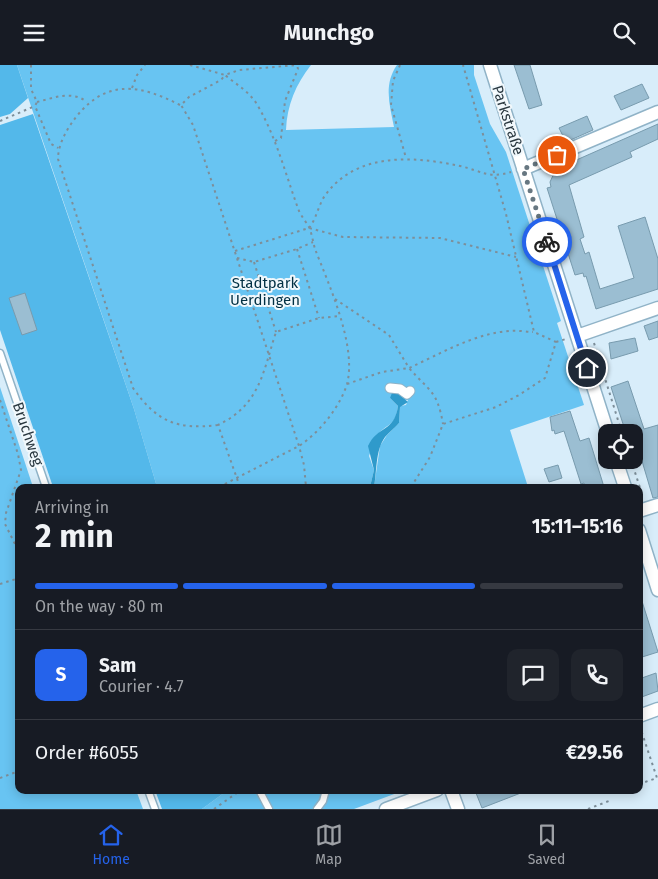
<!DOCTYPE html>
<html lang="en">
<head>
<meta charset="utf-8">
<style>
  :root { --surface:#171b24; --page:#20242c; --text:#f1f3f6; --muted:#9ea1a6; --line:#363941; --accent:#2563eb }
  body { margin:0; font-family:"Fira Sans",sans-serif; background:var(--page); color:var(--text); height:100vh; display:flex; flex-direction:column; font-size:19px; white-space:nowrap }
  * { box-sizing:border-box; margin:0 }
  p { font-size:16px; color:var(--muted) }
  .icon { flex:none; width:28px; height:28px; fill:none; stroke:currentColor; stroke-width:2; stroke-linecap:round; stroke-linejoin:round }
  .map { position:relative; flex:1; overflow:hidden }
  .panel { position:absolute; left:15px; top:419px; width:628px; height:310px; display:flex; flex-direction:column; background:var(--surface); border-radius:10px; box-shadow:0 2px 12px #0003 }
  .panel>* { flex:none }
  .controls { position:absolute; left:598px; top:359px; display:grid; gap:10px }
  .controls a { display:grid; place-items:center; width:45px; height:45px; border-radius:10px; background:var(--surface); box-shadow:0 2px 12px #0003; font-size:25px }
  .pin { position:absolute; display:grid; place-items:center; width:42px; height:42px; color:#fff; margin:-21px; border:2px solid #fff; border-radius:50%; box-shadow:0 1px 5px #0007 }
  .courier { position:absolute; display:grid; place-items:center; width:50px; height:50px; margin:-25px; border:4px solid #2563eb; border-radius:50%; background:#fff; color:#222; box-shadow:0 1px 6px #0007 }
  .head em { font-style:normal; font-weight:700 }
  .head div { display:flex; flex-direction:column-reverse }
  .head { display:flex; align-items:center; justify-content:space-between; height:85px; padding:0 20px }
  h1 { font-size:32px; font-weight:700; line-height:38px }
  .bar { display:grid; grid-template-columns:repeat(4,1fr); gap:8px 5px; align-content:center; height:60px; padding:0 20px }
  .bar i { height:6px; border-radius:4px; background:var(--line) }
  .bar .selected { background:var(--accent) }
  .bar p { grid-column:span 4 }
  .line { display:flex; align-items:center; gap:12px; padding:0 20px; border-top:1px solid var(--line) }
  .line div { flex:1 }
  .round { display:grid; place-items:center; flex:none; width:52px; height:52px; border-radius:10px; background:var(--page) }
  header { display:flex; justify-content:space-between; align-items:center; height:65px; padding:0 20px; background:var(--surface); font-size:22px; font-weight:700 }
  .tabs { display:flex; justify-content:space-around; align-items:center; height:70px; border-top:1px solid var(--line); background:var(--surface); font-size:14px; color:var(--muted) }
  .tabs a { display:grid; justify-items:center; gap:2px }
  .tabs .selected { color:var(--accent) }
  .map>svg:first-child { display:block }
  .green { fill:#68c4f2 }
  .forest { fill:#53b8ea }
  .water { fill:#2f9acb }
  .building { fill:#9bbed2; stroke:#789bae }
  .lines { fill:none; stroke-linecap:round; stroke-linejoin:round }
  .service-casing { stroke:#90b3c7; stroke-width:9 }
  .pedestrian-casing { stroke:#90b3c7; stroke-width:11 }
  .minor-casing { stroke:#90b3c7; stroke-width:15 }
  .path { stroke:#7d8e99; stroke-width:2; stroke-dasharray:2.5 4; stroke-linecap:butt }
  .service { stroke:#fff; stroke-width:6 }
  .pedestrian { stroke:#fff; stroke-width:9 }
  .minor { stroke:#fff; stroke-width:12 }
  .done { stroke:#677781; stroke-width:5; stroke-dasharray:0 9 }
  .route { stroke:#2563eb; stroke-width:6 }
  .labels { text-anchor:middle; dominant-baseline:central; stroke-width:4; stroke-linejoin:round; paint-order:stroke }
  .street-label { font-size:15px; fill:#2a3840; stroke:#f1f8fc }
  .park-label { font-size:15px; fill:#013044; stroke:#f1f8fc }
</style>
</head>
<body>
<header><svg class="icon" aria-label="menu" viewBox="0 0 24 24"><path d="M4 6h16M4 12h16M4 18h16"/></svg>Munchgo<svg class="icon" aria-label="search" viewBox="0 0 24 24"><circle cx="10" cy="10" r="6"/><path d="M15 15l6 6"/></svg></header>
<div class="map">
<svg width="658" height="744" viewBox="0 0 658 744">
  <rect width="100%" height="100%" fill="#d8edfa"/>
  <path class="green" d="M 17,0 L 311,0 C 296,19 287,40 286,65 L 394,62 C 390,41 383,20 397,0 L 474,0 L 474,10 L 490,59 L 506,87 L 561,256 L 557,258 L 584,340 L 510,365 L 528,422 L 374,422 L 380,381 L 387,370 L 399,358 L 400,341 L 406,340 L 408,335 L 404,335 L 400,330 L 390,333 L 398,341 C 395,359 393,356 381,366 C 375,370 372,384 369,391 L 374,405 L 370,422 L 157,422 L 134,344 Z
    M 0,322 L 33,422 L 19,422 L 19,725 L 136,725 L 143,744 L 0,744 Z
    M 228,725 L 405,725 L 354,744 L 202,744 Z"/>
  <path class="forest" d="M 0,0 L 17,0 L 28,33 L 10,49 L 0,52 Z
    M 33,49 L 134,344 L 157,422 L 53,422 L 0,265 L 0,60 Z
    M 155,725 L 228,725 L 202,744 L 162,744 Z"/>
  <path class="water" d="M 396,327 L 408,337 L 400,342 L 399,358 C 395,363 389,367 385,372 C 375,386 377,407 374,422 L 370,422 L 374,405 L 368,381 C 378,360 394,368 398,341 L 390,333 L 392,328 Z"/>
  <path class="building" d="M 514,0 L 530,0 L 542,40 L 529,44 Z
    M 642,19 L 649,33 L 621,45 L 614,31 Z
    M 587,51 L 593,65 L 566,77 L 559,63 Z
    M 658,59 L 658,74 L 630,87 L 632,92 L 569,120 L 584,172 L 580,174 L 585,189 L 589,187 L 600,224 L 634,213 L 618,161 L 645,152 L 658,194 L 658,224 L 596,244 L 586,211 L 584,212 L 583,208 L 575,210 L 547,123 L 551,122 L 550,117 L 556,104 Z
    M 25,228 L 37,265 L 22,270 L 9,233 Z
    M 658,256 L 658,272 L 649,275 L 644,261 Z
    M 635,273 L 638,286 L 611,294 L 609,278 Z
    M 628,316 L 644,364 L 658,360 L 658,432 L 653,433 L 642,396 L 636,398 L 634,368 L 626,368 L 611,322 Z
    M 570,346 L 580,376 L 589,373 L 604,422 L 585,422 L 584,418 L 581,419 L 564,366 L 555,369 L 554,365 L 552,366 L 550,352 Z
    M 558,400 L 562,413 L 549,417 L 544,404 Z
    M 641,533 L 658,587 L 639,593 L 639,534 Z
    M 656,608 L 658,626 L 639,633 L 639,614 Z
    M 483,725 L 526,725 L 526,726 L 482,743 L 476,728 Z"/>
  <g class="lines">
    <defs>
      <path id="service" d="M 0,288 L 46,422
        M 148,725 L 155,744
        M 259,725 L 269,744
        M 317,744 L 323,736 L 326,725"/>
      <path id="pedestrian" d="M 390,323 L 400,324 L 407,329 L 410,326"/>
      <path id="minor" d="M 490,0 L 608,368
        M 523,104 L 658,47
        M 577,271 L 658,243
        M 616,395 L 625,422
        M 639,446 L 658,440
        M 639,465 L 658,525
        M 639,651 L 658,644
        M 451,725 L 458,744
        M 386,744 L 437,725"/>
    </defs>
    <use href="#service" class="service-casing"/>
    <use href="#pedestrian" class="pedestrian-casing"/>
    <use href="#minor" class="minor-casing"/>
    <path class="path" d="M 31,0 L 31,24 L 37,37 L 35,41 L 51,79 L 58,83
      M 190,0 L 225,10 L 239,5 L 297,0
      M 400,0 L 393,16 L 391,40 L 406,93
      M 132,23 L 137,10 L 145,0
      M 37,37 C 53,33 72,25 87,37
      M 180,40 C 141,20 107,13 76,52 C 67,64 58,79 58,94 L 133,323 C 157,357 177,365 218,360
      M 0,56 L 35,41
      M 275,76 L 281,73 L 285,36 L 298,4 L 297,0
      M 309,163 C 317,153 318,140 326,129 C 358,87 413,91 460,101 C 482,106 488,114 511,107
      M 297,184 L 319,253
      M 235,186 L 309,163 L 343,172 L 440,173 L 516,192
      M 237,193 L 254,197 L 297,184 L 313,177
      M 254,197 L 276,267
      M 335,234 L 389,270 L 409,303 C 440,289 475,268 510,266 C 518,265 526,267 533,267
      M 556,277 L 566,274
      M 594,278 L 622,368
      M 347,319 L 382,307 L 409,303 C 430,327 437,325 443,359
      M 0,335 L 18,389 L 21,405 L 6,448 L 5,459 L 19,487
      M 631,395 L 643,432
      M 219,422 L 299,381 C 319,368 340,342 347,319 C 357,281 329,220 315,184 C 313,177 312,169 309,162 C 306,157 302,152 299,146 C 286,111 277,74 258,41 C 250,27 237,20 225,10 L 221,15 L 189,32 L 181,40 L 193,60 L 299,381 L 304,400 L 306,422
      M 240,422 L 218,360 C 260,340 263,307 276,267 L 319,253 L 340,251
      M 294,422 L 327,420 L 370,422
      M 411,422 L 430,392 L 443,359 L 496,342 L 519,330 L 545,313 L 556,277 L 534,267 L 506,149 L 463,0
      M 0,519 L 19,513
      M 0,713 L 19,706
      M 639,719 L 657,713 L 640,662
      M 214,744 L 241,725
      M 588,744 L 609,736"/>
    <use href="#service" class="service"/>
    <use href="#pedestrian" class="pedestrian"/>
    <use href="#minor" class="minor"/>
  </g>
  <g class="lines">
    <path class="done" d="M 547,177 L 523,104 L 557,90"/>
    <path class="route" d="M 547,177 L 587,303"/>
  </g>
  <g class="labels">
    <g class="street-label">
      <text transform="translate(508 55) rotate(72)">Parkstraße</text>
      <text transform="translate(28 369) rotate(71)">Bruchweg</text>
    </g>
    <g class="park-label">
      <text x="265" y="218">Stadtpark<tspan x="265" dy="17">Uerdingen</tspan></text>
    </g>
  </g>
</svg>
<div class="controls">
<a><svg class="icon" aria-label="locate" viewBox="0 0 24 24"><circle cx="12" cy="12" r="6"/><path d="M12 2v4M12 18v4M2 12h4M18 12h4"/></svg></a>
</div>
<div class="pin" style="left:557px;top:90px;background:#ea580c"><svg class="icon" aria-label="bag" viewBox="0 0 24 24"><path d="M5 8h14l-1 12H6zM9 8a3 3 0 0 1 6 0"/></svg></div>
<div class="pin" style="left:587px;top:303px;background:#1f2937"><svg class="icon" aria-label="home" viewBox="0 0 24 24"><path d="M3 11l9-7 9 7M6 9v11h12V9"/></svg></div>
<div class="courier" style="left:547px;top:177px"><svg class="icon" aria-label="bike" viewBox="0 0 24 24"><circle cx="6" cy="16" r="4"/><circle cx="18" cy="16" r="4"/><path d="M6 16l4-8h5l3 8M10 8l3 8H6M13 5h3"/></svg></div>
<section class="panel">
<div class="head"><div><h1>2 min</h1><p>Arriving in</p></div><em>15:11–15:16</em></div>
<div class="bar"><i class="selected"></i><i class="selected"></i><i class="selected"></i><i></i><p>On the way · 80 m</p></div>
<div class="line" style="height:90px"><b class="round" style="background:var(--accent);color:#fff">S</b><div><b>Sam</b><p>Courier · 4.7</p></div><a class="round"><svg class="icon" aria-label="chat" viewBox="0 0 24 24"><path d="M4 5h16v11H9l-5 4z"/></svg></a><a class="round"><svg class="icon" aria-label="phone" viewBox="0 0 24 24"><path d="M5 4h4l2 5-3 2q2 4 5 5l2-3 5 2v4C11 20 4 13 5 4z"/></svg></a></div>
<div class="line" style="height:65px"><div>Order #6055</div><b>€29.56</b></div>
</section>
</div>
<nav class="tabs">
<a class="selected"><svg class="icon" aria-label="home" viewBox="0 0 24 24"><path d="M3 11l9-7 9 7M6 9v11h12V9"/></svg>Home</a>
<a><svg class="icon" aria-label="map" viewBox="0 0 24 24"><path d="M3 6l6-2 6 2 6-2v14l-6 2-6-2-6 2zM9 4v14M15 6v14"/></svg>Map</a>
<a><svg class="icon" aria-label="saved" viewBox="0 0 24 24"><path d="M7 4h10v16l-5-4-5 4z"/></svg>Saved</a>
</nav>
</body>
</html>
